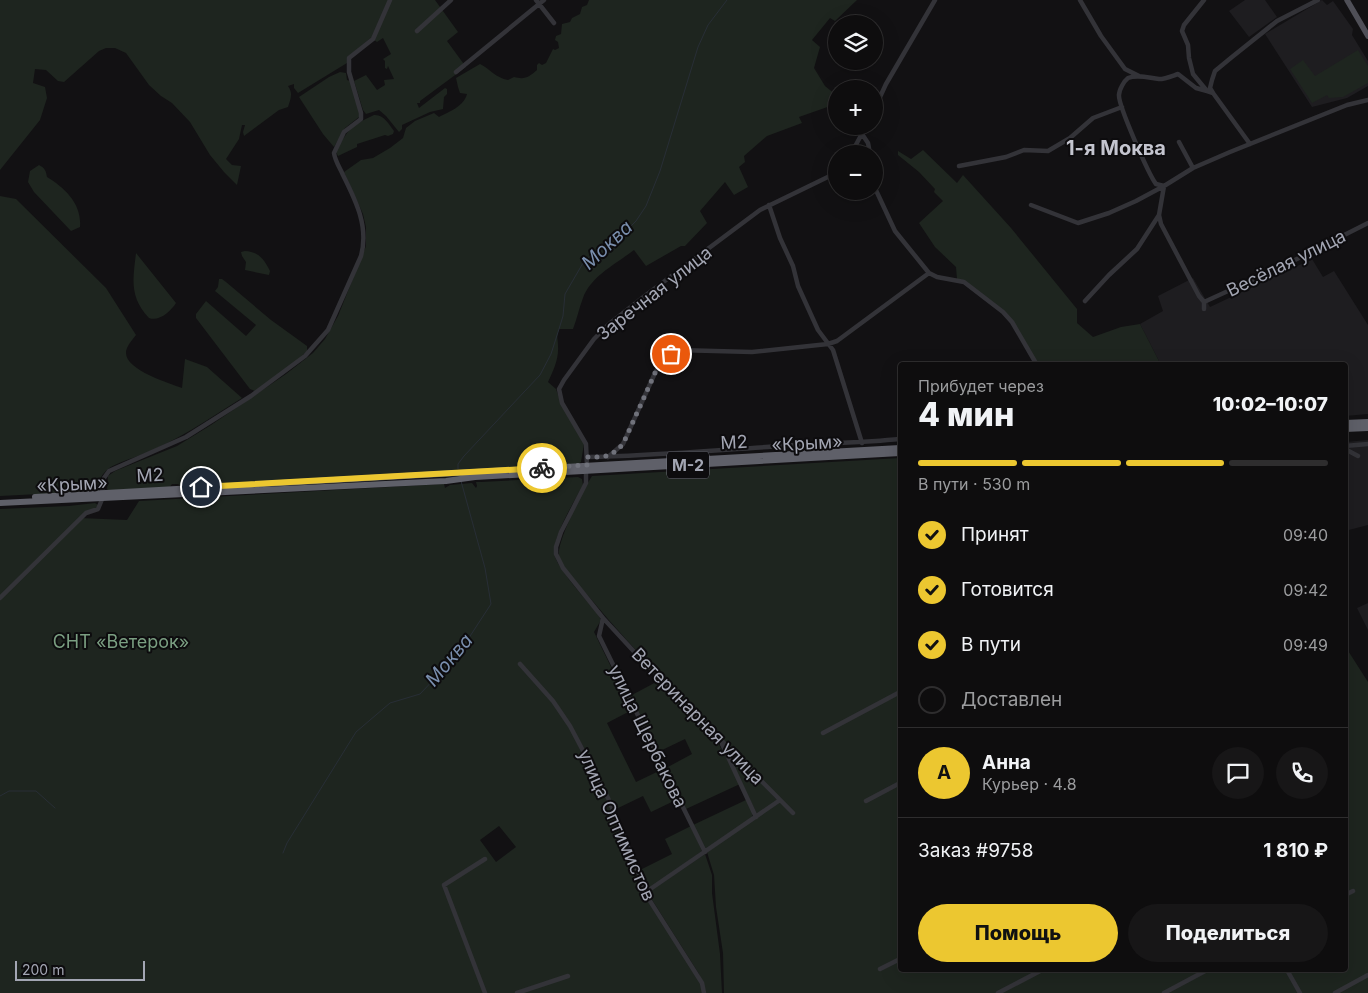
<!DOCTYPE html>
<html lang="ru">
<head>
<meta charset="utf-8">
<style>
  :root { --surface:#0e0d0e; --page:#171617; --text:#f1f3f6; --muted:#9b9c9e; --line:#2e2d2e; --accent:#ecc730 }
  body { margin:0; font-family:Inter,sans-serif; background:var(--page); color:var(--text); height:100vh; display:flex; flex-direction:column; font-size:19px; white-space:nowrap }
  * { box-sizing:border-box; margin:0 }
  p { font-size:16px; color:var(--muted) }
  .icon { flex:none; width:28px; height:28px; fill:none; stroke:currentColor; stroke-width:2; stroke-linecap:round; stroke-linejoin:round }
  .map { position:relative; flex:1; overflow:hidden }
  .sheet { position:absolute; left:898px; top:362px; width:450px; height:610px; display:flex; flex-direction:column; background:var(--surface); border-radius:5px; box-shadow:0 5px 20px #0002,0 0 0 1px var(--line) }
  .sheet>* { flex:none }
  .buttons { position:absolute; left:828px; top:15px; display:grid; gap:10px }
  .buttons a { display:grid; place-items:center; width:55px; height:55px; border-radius:50%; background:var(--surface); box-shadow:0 5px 20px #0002,0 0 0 1px var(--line); font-size:25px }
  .scale { position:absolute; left:15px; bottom:12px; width:130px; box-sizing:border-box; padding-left:5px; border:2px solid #a3a6b3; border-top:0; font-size:14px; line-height:18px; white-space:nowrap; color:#a3a6b3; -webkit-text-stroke:4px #0d0c0e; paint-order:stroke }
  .pin { position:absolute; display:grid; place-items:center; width:42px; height:42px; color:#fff; margin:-21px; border:2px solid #fff; border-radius:50%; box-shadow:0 1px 5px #0007 }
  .courier { position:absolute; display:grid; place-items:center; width:50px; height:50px; margin:-25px; border:4px solid #ecc730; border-radius:50%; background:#fff; color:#222; box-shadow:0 1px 6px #0007 }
  .overview em { font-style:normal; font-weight:800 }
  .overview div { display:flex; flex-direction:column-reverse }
  .overview { display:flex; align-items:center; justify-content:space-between; height:85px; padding:0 20px }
  h1 { font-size:32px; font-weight:800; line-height:38px }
  .bar { display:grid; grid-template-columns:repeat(4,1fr); gap:8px 5px; align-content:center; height:60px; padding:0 20px }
  .bar i { height:6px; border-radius:4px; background:var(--line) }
  .bar .on { background:var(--accent) }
  .bar p { grid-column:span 4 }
  .line { display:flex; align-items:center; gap:12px; padding:0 20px; border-top:1px solid var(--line) }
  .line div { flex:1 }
  .round { display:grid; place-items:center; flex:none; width:52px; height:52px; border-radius:26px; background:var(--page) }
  ol { padding:0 20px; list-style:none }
  li { display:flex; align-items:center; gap:15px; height:55px }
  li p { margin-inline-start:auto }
  li .icon { padding:5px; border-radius:50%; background:var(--accent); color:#111; stroke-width:4 }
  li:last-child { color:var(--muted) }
  li i { width:28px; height:28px; border:2px solid var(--line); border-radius:50% }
  .button { display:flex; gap:10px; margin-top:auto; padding:10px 20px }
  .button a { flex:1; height:58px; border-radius:30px; background:var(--accent); color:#111; font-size:20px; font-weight:800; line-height:58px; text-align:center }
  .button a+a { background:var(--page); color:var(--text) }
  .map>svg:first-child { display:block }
  .built { fill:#1e1d20 }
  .green { fill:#1e251f; fill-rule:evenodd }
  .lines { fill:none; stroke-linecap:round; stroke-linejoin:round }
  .stream { stroke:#282e36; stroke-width:1 }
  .minor { stroke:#333338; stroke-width:4.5 }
  .major { stroke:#4f4f57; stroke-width:5.5 }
  .highway { stroke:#5f6069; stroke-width:6 }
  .done { stroke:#70727b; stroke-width:5; stroke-dasharray:0 9 }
  .route { stroke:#ecc730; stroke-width:6 }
  .labels { text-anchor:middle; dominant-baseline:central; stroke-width:4; stroke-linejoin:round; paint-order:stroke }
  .shield { fill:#0d0c0e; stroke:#767882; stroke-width:1 }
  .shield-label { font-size:16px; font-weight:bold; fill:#a3a6b3 }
  .street-label { font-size:18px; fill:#a3a6b3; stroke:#0d0c0e }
  .park-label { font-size:18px; fill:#7a9e81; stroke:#0d0c0e }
  .water-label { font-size:19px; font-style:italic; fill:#7a8fae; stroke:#0d0c0e }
  .quarter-label { font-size:20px; font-weight:bold; fill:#c4c5cf; stroke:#0d0c0e }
</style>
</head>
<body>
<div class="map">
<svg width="1368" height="993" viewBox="0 0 1368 993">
  <rect width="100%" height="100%" fill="#121113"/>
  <path class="built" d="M 1245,0 L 1265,0 L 1277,17 L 1249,37 L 1229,11 Z
    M 1322,0 L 1327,5 L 1333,1 L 1353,29 L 1352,35 L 1368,61 L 1368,86 L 1347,98 L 1312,107 L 1265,34 Z
    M 1312,259 L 1323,277 L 1334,271 L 1368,325 L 1368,414 L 1345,416 L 1345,365 L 1161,365 L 1140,324 L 1163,311 L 1158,296 L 1193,278 L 1210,307 Z
    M 1368,440 L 1368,525 L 1345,531 L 1345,475 L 1347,474 L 1345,467 L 1345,442 Z
    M 1368,603 L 1368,630 L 1357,608 Z"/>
  <path class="green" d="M 0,0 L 389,0 L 372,37 L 348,57 L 347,63 L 298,93 L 294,88 L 294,84 L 288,86 C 293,93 291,98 288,107 L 279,110 L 244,136 L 243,132 L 245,125 L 242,125 L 239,139 L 226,159 L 232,165 L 241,166 L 237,185 L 224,172 L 210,155 L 190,122 L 172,103 L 161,96 L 149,85 L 126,53 L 115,48 L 106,48 L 99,51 L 64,82 L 58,81 L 46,70 L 35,69 L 33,83 L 45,87 L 47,98 L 40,120 L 0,170 Z
    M 391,0 L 435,0 L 458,32 L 447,41 L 466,67 L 420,101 L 420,103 L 417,103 L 419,108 L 445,88 L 447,89 L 447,94 L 444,97 L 443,109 L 430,112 L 402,125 L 402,129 L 399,132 L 386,116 L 379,110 L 366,114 L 363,110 L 354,81 L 366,75 L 377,90 L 385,85 L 384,80 L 394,79 L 388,66 L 387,69 L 385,68 L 385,61 L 383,59 L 391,54 L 383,38 L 377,42 L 374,40 Z
    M 589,0 L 857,0 L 835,21 L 830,18 L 812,40 L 820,47 L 814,68 L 825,86 L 836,95 L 836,104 L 799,117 L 802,123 L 767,136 L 744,156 L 745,162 L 739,167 L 748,187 L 734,195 L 725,182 L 700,211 L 707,223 L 685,246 L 681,246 L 646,266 L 634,250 C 616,264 591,276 583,298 C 579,308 577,319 573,329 L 559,329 C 556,338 558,338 558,346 C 559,359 553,371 548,382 L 556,389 L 561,403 L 584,444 L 581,462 L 577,465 L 184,489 L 178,484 L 172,484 L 168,489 L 109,491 L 107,489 L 108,476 L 115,471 L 177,446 L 211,425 L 286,374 L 313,353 L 325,339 L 338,316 L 366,246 L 366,227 L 363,214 L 344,172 L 361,160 L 373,158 L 390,148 L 403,138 L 406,128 L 415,121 L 434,113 L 439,117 C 449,112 464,106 467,94 L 460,93 L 458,87 L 456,78 L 480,64 C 490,69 496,78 508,80 L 514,77 C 525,80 529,77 537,70 L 537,65 L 539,63 L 542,65 L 546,63 L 553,49 L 555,50 L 559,48 L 558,42 L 555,40 L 556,36 L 561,34 L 562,24 L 570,22 L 572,18 L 580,14 L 582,7 L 587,5 Z
    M 1358,50 L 1368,66 L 1368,83 L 1343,97 L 1329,98 L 1327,95 L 1312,103 L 1290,69 L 1303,60 L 1315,76 Z
    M 340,72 L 346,73 L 347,80 L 350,81 L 360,113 L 359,117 L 345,128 L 334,147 L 323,134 L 299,97 L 329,77 Z
    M 374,115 C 383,114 389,124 394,131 L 393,134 L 388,136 L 385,135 L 357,144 L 357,147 L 338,156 L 336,152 C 347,130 351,126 374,115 Z
    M 923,150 L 957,183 L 963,175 L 1011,228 L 1077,309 L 1077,323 L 1093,337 L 1121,327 L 1140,324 L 1161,365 L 1038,365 L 1012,321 L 957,279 L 956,267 L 935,247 L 919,223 L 943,201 L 934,192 L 935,189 L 919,172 L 898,155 L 898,151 L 911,159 Z
    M 39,165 C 45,168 46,171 47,177 C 65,188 82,204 80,227 L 71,231 L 34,192 L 28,182 L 30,171 Z
    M 0,196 L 16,199 L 106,288 L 136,335 C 133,339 129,343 127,348 C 118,368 169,383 182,388 L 185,359 L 207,367 L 242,398 C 208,419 176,442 138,456 C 128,460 111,464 104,473 C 99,478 99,484 99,491 L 0,496 Z
    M 245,251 C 259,252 264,259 270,271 L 269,275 L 245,270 L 246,262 L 242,256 L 241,252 Z
    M 136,253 L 176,303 C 171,311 159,322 149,318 C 129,297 133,279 136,253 Z
    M 219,279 L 222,279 L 226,282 L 271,320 L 307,346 L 307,351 L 287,370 L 255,391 L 250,389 L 196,318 L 196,314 L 206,301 L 246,336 L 256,325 L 215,291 L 218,287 Z
    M 900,458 L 900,970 L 1345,970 L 1345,646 L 1368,682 L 1368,993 L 724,993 L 723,953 L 716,907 L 714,875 L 707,852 L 779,802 C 716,735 650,669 590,598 C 581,587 562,570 559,556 C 556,543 584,488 592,476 Z
    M 578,477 L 582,479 L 583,485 C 574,502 554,534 554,553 C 555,566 588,602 597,613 L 601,620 L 594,632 L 632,710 L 607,723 L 636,782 L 661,770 L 676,800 L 651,812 L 643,796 L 614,810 C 598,771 579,734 552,702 L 569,726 L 606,797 L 649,902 L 697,976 L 704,993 L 0,993 L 0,509 L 69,506 L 95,503 L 98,505 L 98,507 L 80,518 L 127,520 L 139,501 L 444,484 L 445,488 L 450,485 L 472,483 L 476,488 L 477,486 L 476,482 L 481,482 ZM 499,826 L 516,847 L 496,862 L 480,840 Z
    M 660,680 L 715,737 L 740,784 L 686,809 L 666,768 L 692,754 L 685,739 L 658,752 L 630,696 Z
    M 726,747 L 776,798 L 777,801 L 757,814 L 725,748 Z
    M 748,799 L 753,811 L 752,818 L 706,849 L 693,825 Z
    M 691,826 L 702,851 L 650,888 L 646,887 L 638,871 L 672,854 L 665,839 Z
    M 705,854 L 712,875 L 712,893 L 720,954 L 722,993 L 706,993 L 699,974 L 649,895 L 649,892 Z"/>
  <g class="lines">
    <path class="stream" d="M 458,469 L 458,464 L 464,456 L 540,375 L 551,354 L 559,329 L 563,316 L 565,294 L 583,263 L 593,253 L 622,235 L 636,221 L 646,206 L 660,171 L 698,47 L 708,25 L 727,0
      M 0,796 L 9,791 L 36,791 L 55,808
      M 283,853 L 287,843 L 356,732 L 390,703 L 420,694 L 459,653 L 491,604 L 485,568 L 461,481"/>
    <path class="minor" d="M 536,0 L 554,23
      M 1080,0 L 1101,36 L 1125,69 L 1139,76
      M 1204,0 L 1184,25 L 1182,31 L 1188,45 L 1189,58 L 1193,74 L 1207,91 L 1213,93 L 1250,144
      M 417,31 L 451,0
      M 456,72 L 544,0
      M 1207,91 L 1196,88 L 1178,74 C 1172,76 1165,79 1159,79 C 1149,78 1138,74 1128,78 C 1124,81 1119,90 1119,95 C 1118,105 1149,175 1156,184 L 1164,186 L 1193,168 L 1230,152 L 1347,105 L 1368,100
      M 1213,93 L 1210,88 L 1212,80 L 1215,71 L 1232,57 L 1277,21 L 1318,0
      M 874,110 L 886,84 L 935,0
      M 862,134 L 868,143 L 870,154
      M 1179,142 L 1193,168
      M 851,154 L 866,126
      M 959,166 L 1006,157 L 1024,150 L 1048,151 L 1070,138 L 1093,118 L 1122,107
      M 874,186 L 895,231 L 929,273 L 937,277 L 964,282 L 1003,312 L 1012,322 L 1037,365
      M 769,205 L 780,238 L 793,266 L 798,286 L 818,330 L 833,350 L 862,443
      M 1031,205 L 1078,223 L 1109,213 L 1136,201 L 1164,186 L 1159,215 L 1161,224 L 1199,296 L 1204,302 L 1204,309
      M 1085,301 L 1109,275 L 1137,249 L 1159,215
      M 1204,302 L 1287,264 L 1368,223
      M 1345,446 L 1368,444
      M 1345,449 L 1358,456
      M 587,457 C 652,456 717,450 782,446 C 821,443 861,443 900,439
      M 608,457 L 623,444 L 655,373 L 661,362 L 677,350 L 752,352 L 828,344 L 837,341 L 929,273
      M 587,465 L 586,444 L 562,403 L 559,389 L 564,380 L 594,339 L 609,324 L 646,295 L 760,210 L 836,173
      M 586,471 L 586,483 L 561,532 L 556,547 L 556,554 L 563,568 L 603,618 L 639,657 L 793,813
      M 102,493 L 104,478 L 109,471 L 186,437 L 251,396 L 305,356 L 328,330 L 361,256 C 369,227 356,201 343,175 C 340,168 335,161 334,153 L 344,132 L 361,119 L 361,113 L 349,72 L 349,58 L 373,39 L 390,0
      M 0,598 L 86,513 L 98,509 L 103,497
      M 603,618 L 599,636 L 705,852
      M 520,664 L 553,701 L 570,726 L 608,798 L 650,901 L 702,983 L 704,993
      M 823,733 L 900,692
      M 722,744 L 756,817
      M 866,801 L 900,783
      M 485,859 L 444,885 L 485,993
      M 646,892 L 780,800
      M 1345,895 L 1353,891
      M 880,969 L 900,959
      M 1287,970 L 1300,993
      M 517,993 L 568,976
      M 998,993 L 1042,970
      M 1164,993 L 1207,970
      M 1335,993 L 1368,975"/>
    <path class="major" d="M 1347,0 L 1368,36"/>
    <path class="highway" d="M 1345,423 L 1368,422
      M 1345,429 L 1368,428
      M 35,497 L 900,448
      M 0,503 L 446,481 L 475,477 L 900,453"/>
  </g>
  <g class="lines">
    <path class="done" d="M 542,468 L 587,465 L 587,457 C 604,457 610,458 623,444 L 655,373 L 661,362 L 671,354"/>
    <path class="route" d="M 201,487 L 542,468"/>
  </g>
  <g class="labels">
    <rect class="shield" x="667" y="451.5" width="42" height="27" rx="4"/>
    <g class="shield-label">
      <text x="688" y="465">М-2</text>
    </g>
    <g class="street-label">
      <text transform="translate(1286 263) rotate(-26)">Весёлая улица</text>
      <text transform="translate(654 293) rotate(-38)">Заречная улица</text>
      <text transform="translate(734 442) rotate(-3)">М2</text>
      <text transform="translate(807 443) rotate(-3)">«Крым»</text>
      <text transform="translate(150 475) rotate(-3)">М2</text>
      <text transform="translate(72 484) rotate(-3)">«Крым»</text>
      <text transform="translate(698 716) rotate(46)">Ветеринарная улица</text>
      <text transform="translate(648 736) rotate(64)">улица Щербакова</text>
      <text transform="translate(617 825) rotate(66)">улица Оптимистов</text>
    </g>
    <g class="park-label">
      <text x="121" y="641">СНТ «Ветерок»</text>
    </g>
    <g class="water-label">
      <text transform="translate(607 245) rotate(-43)">Моква</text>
      <text transform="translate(449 660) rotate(-50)">Моква</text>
    </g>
    <g class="quarter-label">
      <text x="1116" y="148">1-я Моква</text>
    </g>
  </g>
</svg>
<div class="buttons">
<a><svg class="icon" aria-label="layers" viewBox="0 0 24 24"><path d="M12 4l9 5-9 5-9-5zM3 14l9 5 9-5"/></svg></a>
<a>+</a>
<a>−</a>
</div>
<div class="scale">200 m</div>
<div class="pin" style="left:671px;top:354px;background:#ea580c"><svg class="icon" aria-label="bag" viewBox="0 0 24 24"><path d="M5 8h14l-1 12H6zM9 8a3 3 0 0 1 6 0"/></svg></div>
<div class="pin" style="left:201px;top:487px;background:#1f2937"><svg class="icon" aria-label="home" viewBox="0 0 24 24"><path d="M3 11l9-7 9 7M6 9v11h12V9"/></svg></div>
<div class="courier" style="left:542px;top:468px"><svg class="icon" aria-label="bike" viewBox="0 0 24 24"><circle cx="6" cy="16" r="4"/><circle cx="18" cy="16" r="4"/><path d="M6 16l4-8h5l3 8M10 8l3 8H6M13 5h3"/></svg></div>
<section class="sheet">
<div class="overview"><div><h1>4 мин</h1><p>Прибудет через</p></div><em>10:02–10:07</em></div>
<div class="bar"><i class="on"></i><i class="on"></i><i class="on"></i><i></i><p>В пути · 530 m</p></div>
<ol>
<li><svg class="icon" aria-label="check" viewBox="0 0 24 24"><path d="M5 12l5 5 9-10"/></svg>Принят<p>09:40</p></li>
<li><svg class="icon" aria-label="check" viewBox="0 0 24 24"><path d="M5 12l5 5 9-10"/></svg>Готовится<p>09:42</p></li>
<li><svg class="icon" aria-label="check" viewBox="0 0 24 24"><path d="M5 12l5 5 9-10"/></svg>В пути<p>09:49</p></li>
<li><i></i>Доставлен</li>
</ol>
<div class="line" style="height:90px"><b class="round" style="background:var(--accent);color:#111">А</b><div><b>Анна</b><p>Курьер · 4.8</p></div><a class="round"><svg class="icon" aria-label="chat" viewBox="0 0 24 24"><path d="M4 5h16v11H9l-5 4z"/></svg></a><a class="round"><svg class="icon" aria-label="phone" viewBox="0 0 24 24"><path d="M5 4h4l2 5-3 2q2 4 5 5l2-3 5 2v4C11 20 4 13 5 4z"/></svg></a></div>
<div class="line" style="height:65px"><div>Заказ #9758</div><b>1 810 ₽</b></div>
<div class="button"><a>Помощь</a><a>Поделиться</a></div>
</section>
</div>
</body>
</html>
